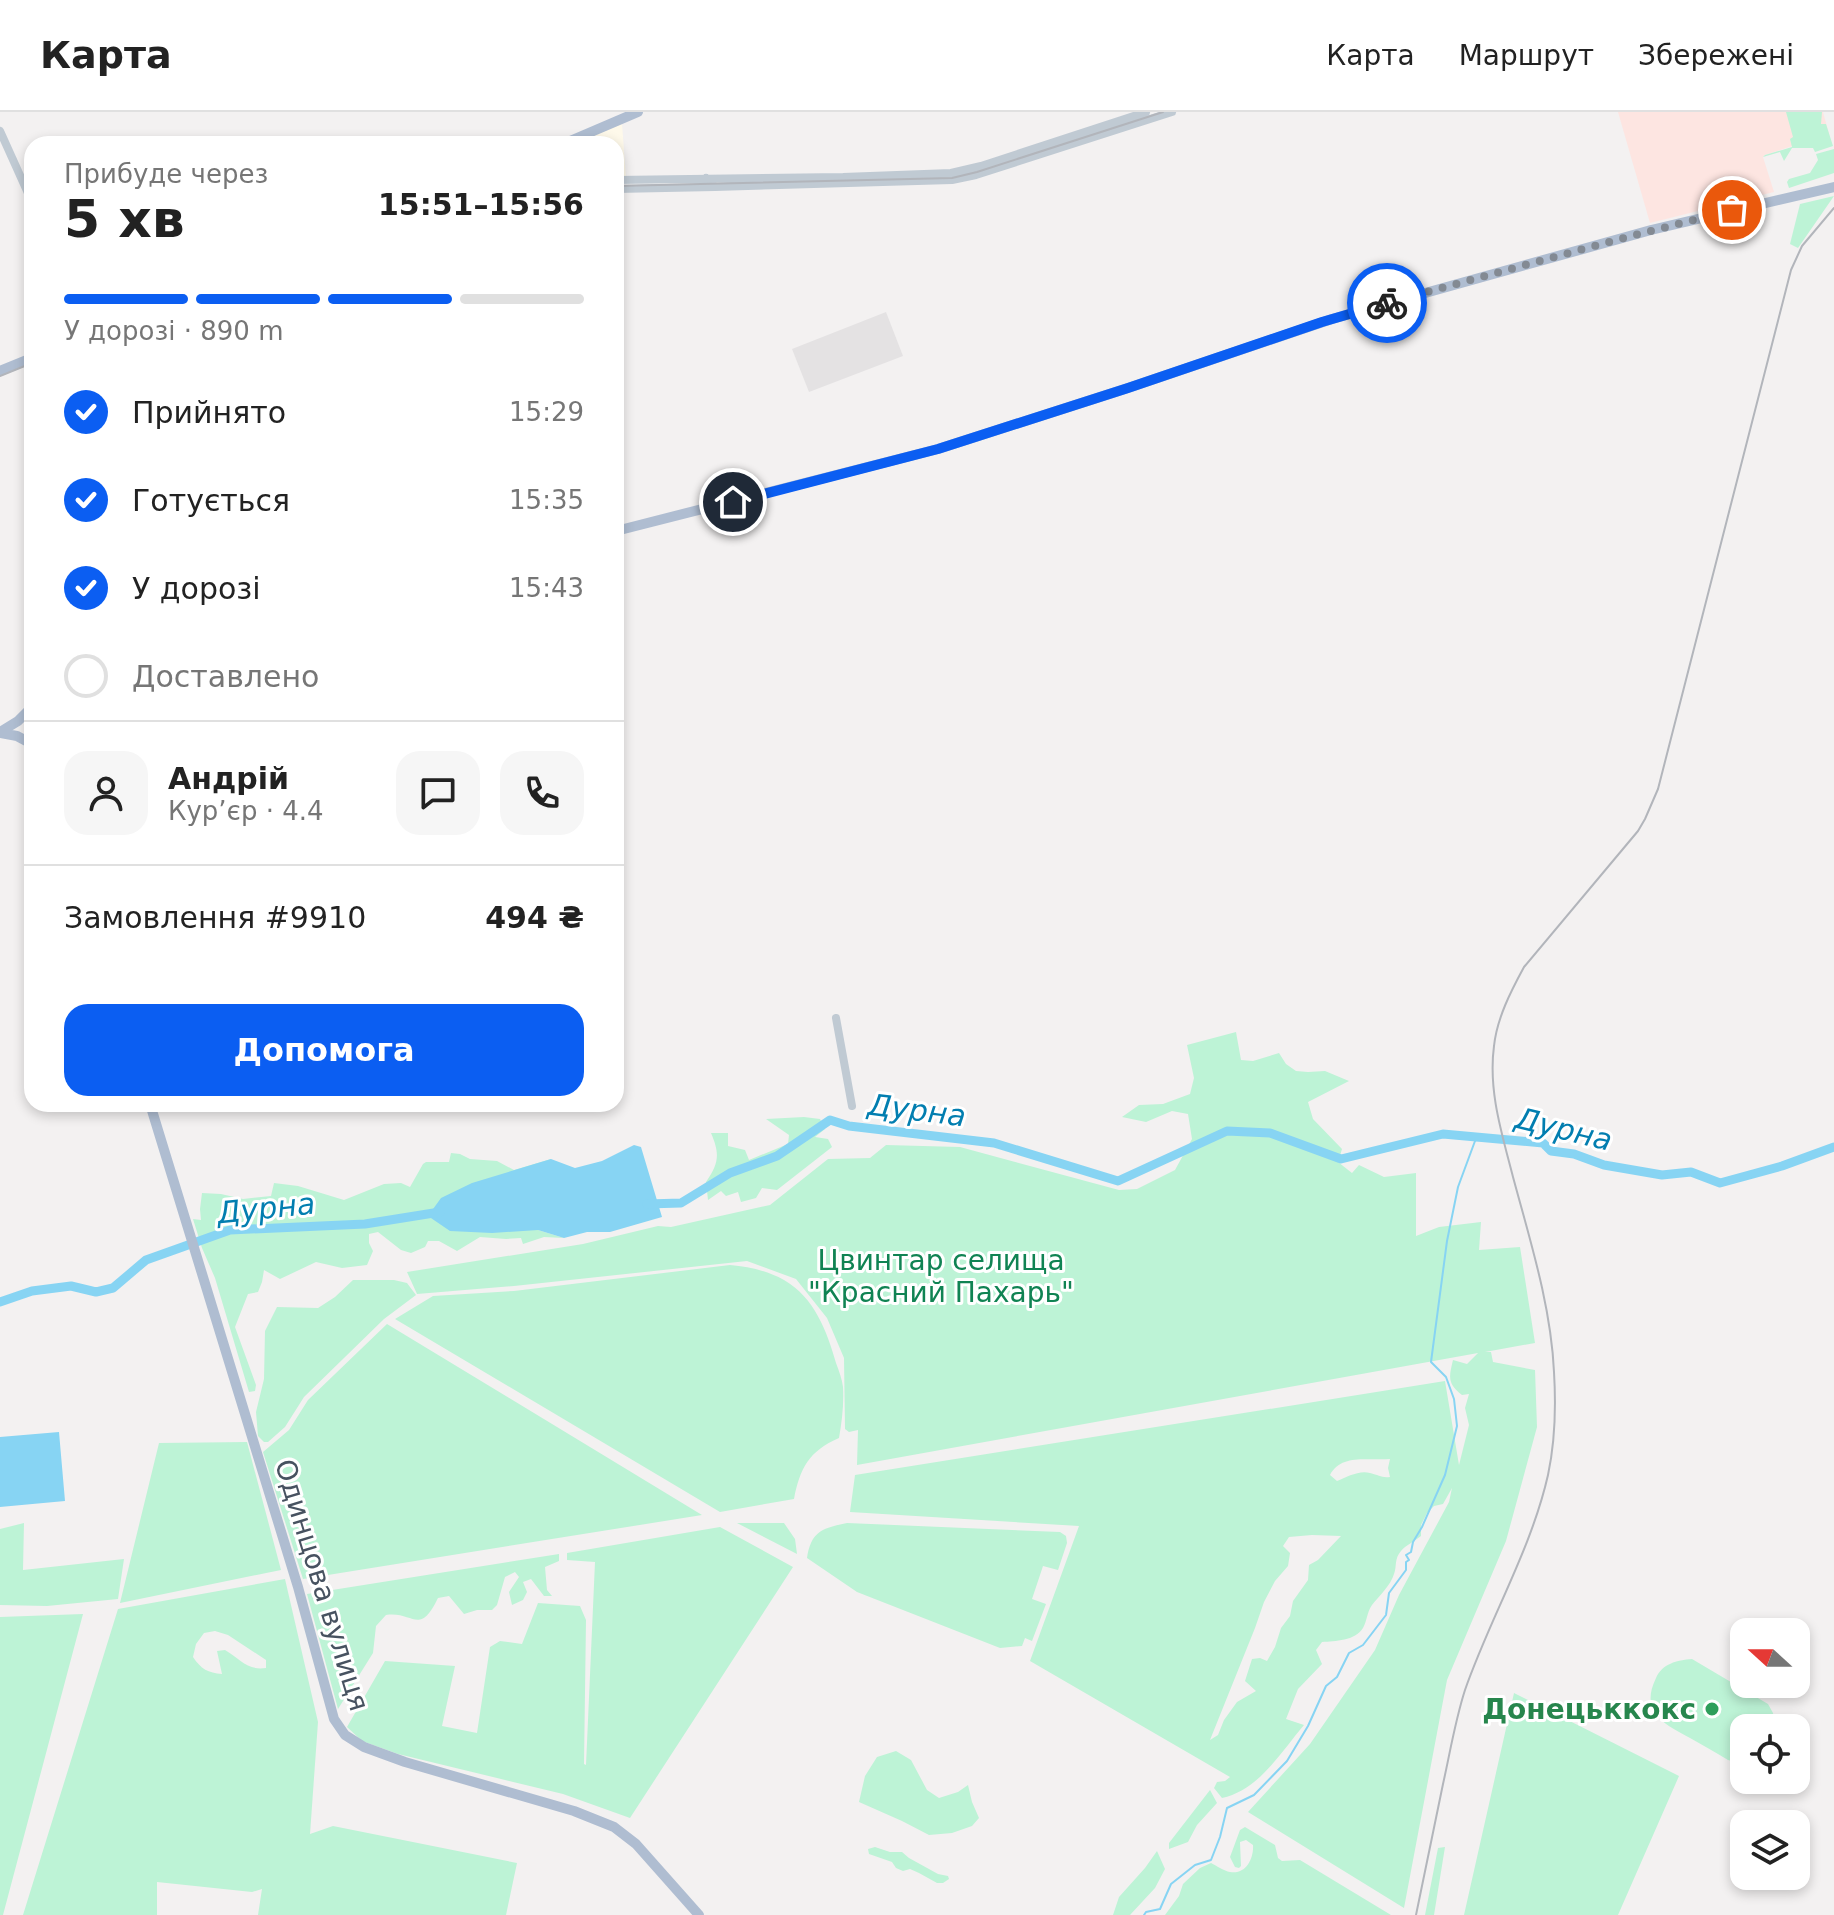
<!DOCTYPE html>
<html lang="uk">
<head>
<meta charset="utf-8">
<style>
  :root { --surface:#fff; --page:#f6f6f6; --text:#222; --muted:#767676; --line:#e0e0e0; --accent:#0b5ef2 }
  body { margin:0; font-family:"DejaVu Sans",sans-serif; background:var(--page); color:var(--text); height:100vh; display:flex; flex-direction:column; font-size:30px; white-space:nowrap }
  * { box-sizing:border-box; margin:0 }
  p { font-size:26px; color:var(--muted) }
  .icon { flex:none; width:44px; height:44px; fill:none; stroke:currentColor; stroke-width:2; stroke-linecap:round; stroke-linejoin:round }
  .map { position:relative; flex:1; overflow:hidden }
  .panel { position:absolute; left:24px; top:24px; width:600px; height:976px; display:flex; flex-direction:column; background:var(--surface); border-radius:24px; box-shadow:0 4px 12px #0003 }
  .panel>* { flex:none }
  .needle { width:52px; rotate:291deg }
  .buttons { position:absolute; left:1730px; top:1506px; display:grid; gap:16px }
  .buttons a { display:grid; place-items:center; width:80px; height:80px; border-radius:16px; background:var(--surface); box-shadow:0 4px 12px #0003; font-size:40px }
  .pin { position:absolute; display:grid; place-items:center; width:68px; height:68px; color:#fff; margin:-34px; border:4px solid #fff; border-radius:50%; box-shadow:0 2px 8px #0007 }
  .courier { position:absolute; display:grid; place-items:center; width:80px; height:80px; margin:-40px; border:6px solid #0b5ef2; border-radius:50%; background:#fff; color:#222; box-shadow:0 2px 10px #0007 }
  .head em { font-style:normal; font-weight:800 }
  .head div { display:flex; flex-direction:column-reverse }
  .head { display:flex; align-items:center; justify-content:space-between; height:136px; padding:0 40px }
  h1 { font-size:52px; font-weight:800; line-height:60px }
  .bar { display:grid; grid-template-columns:repeat(4,1fr); gap:12px 8px; align-content:center; height:96px; padding:0 40px }
  .bar i { height:10px; border-radius:6px; background:var(--line) }
  .bar .selected { background:var(--accent) }
  .bar p { grid-column:span 4 }
  .line { display:flex; align-items:center; gap:20px; padding:0 40px; border-top:2px solid var(--line) }
  .line div { flex:1 }
  .round { display:grid; place-items:center; flex:none; width:84px; height:84px; border-radius:24px; background:var(--page) }
  ol { padding:0 40px; list-style:none }
  li { display:flex; align-items:center; gap:24px; height:88px }
  li p { margin-inline-start:auto }
  li .icon { padding:8px; border-radius:50%; background:var(--accent); color:#fff; stroke-width:4 }
  li:last-child { color:var(--muted) }
  li i { width:44px; height:44px; border:4px solid var(--line); border-radius:50% }
  .primary-button { display:flex; gap:16px; margin-top:auto; padding:16px 40px }
  .primary-button a { flex:1; height:92px; border-radius:24px; background:var(--accent); color:#fff; font-size:32px; font-weight:800; line-height:92px; text-align:center }
  header { display:flex; align-items:center; gap:48px; box-sizing:border-box; height:112px; padding:0 40px; background:var(--surface); border-bottom:2px solid var(--line) }
  header strong { font-size:38px }
  nav { display:flex; gap:44px; margin-inline-start:auto; font-size:28px }
  .map>svg:first-child { display:block }
  .commercial { fill:#fef9ea }
  .education { fill:#e4e2e3 }
  .medical { fill:#fde5e1 }
  .green { fill:#bdf3d6; fill-rule:evenodd }
  .water { fill:#87d4f3 }
  .lines { fill:none; stroke-linecap:round; stroke-linejoin:round }
  .stream { stroke:#87d4f3; stroke-width:2 }
  .river { stroke:#87d4f3; stroke-width:9 }
  .minor { stroke:#c0cad3; stroke-width:8 }
  .major { stroke:#afbdd1; stroke-width:10 }
  .tram { stroke:#b2b5bb; stroke-width:2 }
  .done { stroke:#838a93; stroke-width:8; stroke-dasharray:0 14.4 }
  .route { stroke:#0b5ef2; stroke-width:10 }
  .leisure-dot { fill:#2e9e5b; stroke:#fff; stroke-width:3 }
  .labels { text-anchor:middle; dominant-baseline:central; stroke-width:6; stroke-linejoin:round; paint-order:stroke }
  .park-label { font-size:28px; fill:#108353; stroke:#fff }
  .street-label { font-size:28px; fill:#475260; stroke:#fff }
  .leisure-label { font-size:28px; font-weight:bold; fill:#27864d; stroke:#fff; text-anchor:end }
  .water-label { font-size:30px; font-style:italic; fill:#027eb0; stroke:#fff }
</style>
</head>
<body>
<header>
<strong>Карта</strong>
<nav><a>Карта</a><a>Маршрут</a><a>Збережені</a></nav>
</header>
<div class="map">
<svg width="1834" height="1803" viewBox="0 0 1834 1803">
  <rect width="100%" height="100%" fill="#f3f1f1"/>
  <path class="commercial" d="M 622,12 L 626,65 L 616,65 L 616,32 L 573,32 Z"/>
  <path class="education" d="M 886,200 L 903,244 L 809,280 L 792,237 Z"/>
  <path class="medical" d="M 1618,0 L 1823,0 L 1829,22 L 1765,43 L 1763,45 L 1774,80 L 1650,111 Z"/>
  <path class="green" d="M 1786,0 L 1822,0 L 1821,12 L 1826,12 L 1833,34 L 1815,40 L 1813,36 L 1792,36 L 1784,49 L 1780,40 L 1763,45 L 1765,43 L 1792,35 L 1790,27 L 1793,25 Z
    M 1834,37 L 1834,61 L 1789,76 L 1787,70 L 1789,67 L 1810,61 L 1818,48 L 1816,42 Z
    M 1834,84 L 1798,136 L 1790,132 L 1800,92 Z
    M 1236,920 L 1241,948 L 1253,949 L 1279,941 L 1286,952 L 1296,959 L 1308,960 L 1325,959 L 1349,969 L 1308,990 L 1313,1007 L 1342,1037 L 1338,1050 L 1352,1061 L 1359,1053 L 1384,1065 L 1416,1061 L 1416,1124 L 1439,1115 L 1481,1110 L 1479,1138 L 1520,1135 L 1535,1231 L 1485,1240 L 1491,1240 L 1493,1250 L 1535,1258 L 1537,1315 L 1506,1429 L 1447,1568 L 1404,1796 L 1248,1700 L 1310,1632 L 1375,1538 L 1399,1483 L 1449,1390 L 1452,1376 L 1443,1392 L 1434,1394 L 1427,1401 L 1421,1413 L 1421,1424 C 1415,1429 1406,1433 1401,1439 C 1394,1447 1397,1454 1394,1462 C 1391,1473 1379,1484 1372,1493 C 1367,1500 1367,1509 1363,1516 C 1355,1529 1335,1529 1322,1530 L 1316,1538 L 1322,1552 L 1298,1577 L 1286,1607 L 1304,1613 C 1281,1640 1259,1678 1222,1686 L 1214,1676 L 1217,1670 L 1225,1669 L 1230,1665 L 1030,1549 L 1079,1414 L 850,1400 L 855,1363 L 1445,1269 L 1459,1353 L 1469,1313 L 1465,1296 L 1469,1282 L 1462,1283 C 1447,1271 1449,1265 1453,1248 L 1467,1252 L 1478,1241 L 857,1353 L 858,1318 L 849,1320 L 845,1317 L 844,1246 L 827,1206 L 796,1167 L 747,1149 L 514,1174 L 417,1182 L 407,1160 L 583,1132 L 658,1114 L 671,1115 L 770,1093 L 828,1047 L 870,1046 L 886,1033 L 960,1035 L 1119,1078 L 1137,1077 L 1175,1058 L 1192,1027 L 1188,1002 L 1172,999 L 1146,1010 L 1122,1005 L 1139,993 L 1163,992 L 1190,982 L 1194,966 L 1187,933 ZM 1390,1347 L 1388,1356 L 1390,1365 C 1381,1366 1379,1363 1370,1361 C 1359,1358 1347,1365 1337,1369 L 1330,1363 C 1341,1341 1369,1349 1390,1347 ZM 1312,1423 L 1341,1424 L 1318,1448 L 1309,1453 L 1308,1468 L 1293,1489 L 1290,1504 L 1281,1516 L 1275,1535 L 1267,1549 L 1260,1546 L 1252,1547 L 1245,1569 L 1256,1579 L 1237,1590 L 1224,1608 L 1218,1623 L 1210,1628 L 1255,1516 L 1264,1490 L 1275,1469 L 1288,1454 L 1290,1441 L 1283,1434 L 1289,1425 Z
    M 804,1005 L 820,1007 L 825,1017 L 815,1025 L 828,1027 L 832,1035 L 777,1078 L 762,1076 L 756,1086 L 741,1090 L 738,1080 L 726,1084 L 721,1079 L 708,1088 L 706,1070 C 719,1051 720,1042 711,1021 L 728,1021 L 728,1034 L 745,1038 L 749,1048 L 788,1032 L 789,1023 L 766,1007 Z
    M 451,1041 L 460,1042 L 470,1047 L 497,1049 L 514,1058 L 551,1047 L 538,1118 L 564,1126 L 544,1125 L 523,1132 L 521,1126 L 506,1127 L 480,1125 L 457,1139 L 439,1129 L 428,1129 L 425,1135 L 411,1141 L 401,1138 L 378,1120 L 369,1122 L 369,1131 L 373,1139 L 367,1153 L 342,1156 L 316,1150 L 280,1167 L 264,1158 L 262,1170 L 258,1180 L 248,1182 L 235,1215 L 256,1273 L 255,1279 L 249,1280 L 215,1166 L 202,1136 L 193,1107 L 201,1108 L 200,1097 L 202,1081 L 221,1082 L 243,1087 L 271,1084 L 274,1071 L 298,1074 L 344,1088 L 384,1072 L 401,1071 L 410,1075 L 423,1052 L 426,1050 L 449,1050 Z
    M 730,1153 C 749,1155 766,1158 784,1168 C 814,1185 827,1219 836,1251 C 839,1259 842,1267 843,1275 C 844,1292 842,1309 839,1326 C 809,1339 800,1356 794,1387 L 720,1400 L 395,1207 L 433,1184 L 514,1179 Z
    M 353,1168 L 394,1168 L 407,1171 L 416,1183 L 384,1207 L 304,1285 L 285,1315 L 268,1330 L 264,1330 L 258,1324 L 256,1300 L 264,1267 L 265,1219 L 277,1195 L 318,1196 L 335,1185 Z
    M 387,1212 L 702,1403 L 303,1467 L 263,1340 L 289,1318 L 308,1288 Z
    M 247,1330 L 281,1458 L 120,1491 L 159,1331 Z
    M 24,1411 L 23,1458 L 124,1447 L 118,1487 L 47,1494 L 0,1493 L 0,1417 Z
    M 737,1411 L 784,1411 L 795,1427 L 797,1442 Z
    M 847,1411 L 1060,1420 L 1066,1424 L 1067,1431 L 1058,1458 L 1043,1454 L 1032,1487 L 1046,1492 L 1032,1529 L 1025,1526 L 1022,1534 L 1000,1536 L 857,1480 L 807,1446 C 811,1419 823,1416 847,1411 Z
    M 720,1415 L 793,1455 L 630,1706 L 563,1682 L 398,1642 L 362,1629 L 347,1615 L 385,1549 L 455,1554 L 442,1614 L 477,1621 L 490,1535 L 500,1529 L 522,1532 L 538,1491 L 580,1494 L 586,1508 L 584,1652 L 586,1653 L 595,1450 L 567,1448 L 567,1441 Z
    M 559,1442 L 559,1449 L 545,1455 L 547,1478 L 552,1484 L 544,1484 L 531,1467 L 523,1470 L 527,1480 L 523,1488 L 512,1493 L 509,1480 L 519,1465 L 515,1460 L 505,1465 L 497,1493 L 492,1498 L 477,1498 L 464,1502 L 449,1484 L 438,1486 C 419,1525 414,1499 386,1503 L 376,1514 L 373,1541 L 338,1597 L 307,1482 Z
    M 285,1467 L 318,1610 L 310,1722 L 333,1714 L 517,1751 L 506,1803 L 258,1803 L 262,1777 L 252,1780 L 157,1770 L 157,1803 L 23,1803 L 118,1497 ZM 215,1519 L 228,1523 L 266,1548 L 266,1556 C 248,1559 240,1547 225,1538 L 217,1539 L 222,1562 C 208,1561 201,1557 193,1545 L 196,1532 L 204,1521 Z
    M 83,1502 L 3,1803 L 0,1803 L 0,1505 Z
    M 1692,1547 L 1768,1592 L 1773,1601 L 1775,1616 L 1744,1616 L 1744,1650 L 1739,1651 L 1728,1648 C 1716,1641 1703,1633 1690,1626 C 1665,1612 1639,1601 1656,1566 C 1662,1552 1677,1548 1692,1547 Z
    M 1514,1581 L 1679,1664 L 1618,1803 L 1464,1803 Z
    M 896,1639 L 911,1648 L 927,1678 L 939,1686 L 958,1680 L 968,1673 L 972,1690 L 979,1706 L 972,1714 L 952,1721 L 929,1723 L 902,1709 L 859,1690 L 865,1664 L 877,1645 Z
    M 1210,1678 L 1217,1691 L 1197,1713 L 1188,1730 L 1169,1737 L 1169,1731 Z
    M 1245,1715 L 1275,1733 L 1278,1746 L 1282,1749 L 1300,1748 L 1391,1803 L 1165,1803 L 1179,1784 L 1183,1772 L 1200,1756 L 1211,1751 C 1217,1754 1224,1759 1230,1760 C 1246,1763 1254,1746 1253,1733 L 1246,1728 L 1240,1730 L 1241,1754 L 1239,1756 L 1235,1755 L 1230,1745 L 1240,1718 Z
    M 875,1735 L 890,1740 L 902,1740 L 909,1746 L 938,1762 L 948,1764 L 949,1767 L 943,1771 L 937,1771 L 919,1761 L 910,1757 L 903,1759 L 896,1756 L 892,1750 L 869,1742 L 868,1737 Z
    M 1445,1735 L 1434,1803 L 1425,1803 L 1438,1736 Z
    M 1157,1739 L 1165,1757 L 1155,1776 L 1130,1803 L 1113,1803 L 1119,1785 L 1145,1756 Z"/>
  <path class="water" d="M 634,1033 L 641,1035 L 662,1105 L 610,1120 L 587,1120 L 564,1126 L 538,1118 L 492,1121 L 450,1119 L 428,1104 L 441,1086 L 472,1071 L 551,1047 L 575,1056 L 602,1049 Z
    M 59,1320 L 65,1389 L 0,1395 L 0,1325 Z"/>
  <g class="lines">
    <path class="stream" d="M 1144,1803 L 1146,1800 L 1160,1797 L 1171,1772 L 1195,1753 L 1211,1748 L 1220,1725 L 1227,1696 L 1254,1683 L 1287,1649 L 1308,1614 L 1326,1574 L 1337,1565 L 1349,1541 L 1363,1533 L 1386,1503 L 1389,1481 L 1406,1458 L 1406,1450 L 1409,1448 L 1406,1443 L 1411,1440 L 1413,1430 L 1422,1415 L 1445,1363 L 1457,1314 L 1454,1287 L 1446,1265 L 1431,1250 L 1447,1129 L 1458,1075 L 1475,1029 L 1480,1024"/>
    <path class="river" d="M 647,1092 L 681,1091 L 730,1061 L 777,1044 L 830,1008 L 849,1014 L 994,1031 L 1118,1069 L 1227,1019 L 1270,1021 L 1341,1047 L 1443,1022 L 1543,1031 L 1551,1039 L 1574,1042 L 1604,1053 L 1662,1063 L 1691,1060 L 1720,1071 L 1782,1054 L 1834,1035
      M 0,1190 L 32,1179 L 71,1174 L 96,1180 L 113,1176 L 146,1148 L 230,1118 L 365,1112 L 440,1100"/>
    <path class="minor" d="M 0,19 L 32,90
      M 706,66 L 715,75 L 952,68 L 976,63 L 1172,0
      M 616,68 L 843,65 L 951,61 L 981,54 L 1146,0
      M 616,77 L 715,75
      M 836,906 L 852,994"/>
    <path class="major" d="M 563,32 L 638,0
      M 0,259 L 32,246
      M 616,419 L 938,337 L 1128,276 L 1332,207 L 1651,118 L 1834,75
      M 0,620 L 18,609 L 32,595
      M 0,621 L 17,624 L 32,632
      M 150,992 L 298,1475 L 334,1607 L 345,1623 L 364,1635 L 405,1650 L 574,1699 L 614,1715 L 636,1732 L 699,1803"/>
    <path class="tram" d="M 616,74 L 952,66 L 977,60 L 1163,0
      M 0,264 L 32,251
      M 1416,1803 C 1425,1759 1434,1716 1443,1672 C 1450,1641 1455,1609 1465,1578 C 1490,1506 1531,1438 1548,1363 C 1555,1330 1556,1293 1554,1260 C 1551,1194 1530,1128 1513,1065 C 1502,1022 1488,979 1494,934 C 1497,906 1511,879 1524,855 L 1638,719 L 1645,707 L 1658,677 L 1791,158 L 1802,134 L 1834,96"/>
  </g>
  <g class="lines">
    <path class="done" d="M 1387,191 L 1620,127 L 1732,98"/>
    <path class="route" d="M 733,390 L 938,337 L 1128,276 L 1322,210 L 1387,191"/>
  </g>
  <circle class="leisure-dot" cx="1712" cy="1597" r="8"/>
  <g class="labels">
    <g class="park-label">
      <text x="941" y="1148">Цвинтар селища<tspan x="941" dy="32">"Красний Пахарь"</tspan></text>
    </g>
    <g class="street-label">
      <text transform="translate(322 1473) rotate(73)">Одинцова вулиця</text>
    </g>
    <g class="leisure-label">
      <text x="1696" y="1597">Донецьккокс</text>
    </g>
    <g class="water-label">
      <text transform="translate(917 998) rotate(7)">Дурна</text>
      <text transform="translate(1564 1017) rotate(14)">Дурна</text>
      <text transform="translate(266 1096) rotate(-6)">Дурна</text>
    </g>
  </g>
</svg>
<div class="buttons">
<a><svg class="needle" viewBox="-14 -14 28 28"><path d="M0-13l5 13h-10z" fill="#e53935"/><path d="M0 13l5-13h-10z" fill="#767676"/></svg></a>
<a><svg class="icon" aria-label="locate" viewBox="0 0 24 24"><circle cx="12" cy="12" r="6"/><path d="M12 2v4M12 18v4M2 12h4M18 12h4"/></svg></a>
<a><svg class="icon" aria-label="layers" viewBox="0 0 24 24"><path d="M12 4l9 5-9 5-9-5zM3 14l9 5 9-5"/></svg></a>
</div>
<div class="pin" style="left:1732px;top:98px;background:#ea580c"><svg class="icon" aria-label="bag" viewBox="0 0 24 24"><path d="M5 8h14l-1 12H6zM9 8a3 3 0 0 1 6 0"/></svg></div>
<div class="pin" style="left:733px;top:390px;background:#1f2937"><svg class="icon" aria-label="home" viewBox="0 0 24 24"><path d="M3 11l9-7 9 7M6 9v11h12V9"/></svg></div>
<div class="courier" style="left:1387px;top:191px"><svg class="icon" aria-label="bike" viewBox="0 0 24 24"><circle cx="6" cy="16" r="4"/><circle cx="18" cy="16" r="4"/><path d="M6 16l4-8h5l3 8M10 8l3 8H6M13 5h3"/></svg></div>
<section class="panel">
<div class="head"><div><h1>5 хв</h1><p>Прибуде через</p></div><em>15:51–15:56</em></div>
<div class="bar"><i class="selected"></i><i class="selected"></i><i class="selected"></i><i></i><p>У дорозі · 890 m</p></div>
<ol>
<li><svg class="icon" aria-label="check" viewBox="0 0 24 24"><path d="M5 12l5 5 9-10"/></svg>Прийнято<p>15:29</p></li>
<li><svg class="icon" aria-label="check" viewBox="0 0 24 24"><path d="M5 12l5 5 9-10"/></svg>Готується<p>15:35</p></li>
<li><svg class="icon" aria-label="check" viewBox="0 0 24 24"><path d="M5 12l5 5 9-10"/></svg>У дорозі<p>15:43</p></li>
<li><i></i>Доставлено</li>
</ol>
<div class="line" style="height:144px"><a class="round"><svg class="icon" aria-label="person" viewBox="0 0 24 24"><circle cx="12" cy="8" r="4"/><path d="M4 21q1-7 8-7t8 7"/></svg></a><div><b>Андрій</b><p>Кур’єр · 4.4</p></div><a class="round"><svg class="icon" aria-label="chat" viewBox="0 0 24 24"><path d="M4 5h16v11H9l-5 4z"/></svg></a><a class="round"><svg class="icon" aria-label="phone" viewBox="0 0 24 24"><path d="M5 4h4l2 5-3 2q2 4 5 5l2-3 5 2v4C11 20 4 13 5 4z"/></svg></a></div>
<div class="line" style="height:104px"><div>Замовлення #9910</div><b>494 ₴</b></div>
<div class="primary-button"><a>Допомога</a></div>
</section>
</div>
</body>
</html>
